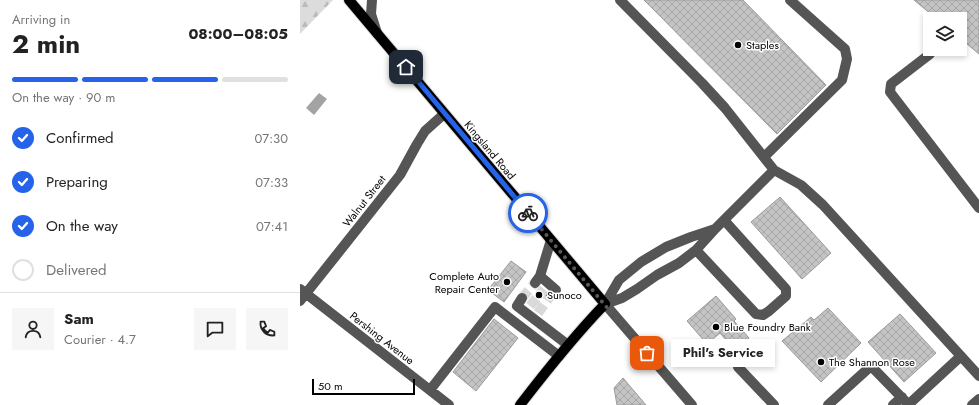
<!DOCTYPE html>
<html lang="en">
<head>
<meta charset="utf-8">
<style>
  :root { --surface:#fff; --page:#f6f6f6; --text:#222; --muted:#767676; --line:#e0e0e0; --accent:#2563eb }
  body { margin:0; font-family:Jost,sans-serif; background:var(--page); color:var(--text); height:100vh; display:flex; flex-direction:column; font-size:15px; white-space:nowrap }
  * { box-sizing:border-box; margin:0 }
  p { font-size:13px; color:var(--muted) }
  .icon { flex:none; width:22px; height:22px; fill:none; stroke:currentColor; stroke-width:2; stroke-linecap:round; stroke-linejoin:round }
  .map { position:relative; flex:1; overflow:hidden }
  .details { display:flex; flex-direction:column; background:var(--surface); width:300px }
  .details>* { flex:none }
  .buttons { position:absolute; left:623px; top:12px; display:grid; gap:8px }
  .buttons a { display:grid; place-items:center; width:44px; height:44px; border-radius:0px; background:var(--surface); box-shadow:0 2px 6px #0003; font-size:20px }
  .scale { position:absolute; left:12px; bottom:10px; width:103px; box-sizing:border-box; padding-left:4px; border:2px solid #000; border-top:0; font-size:11px; line-height:14px; white-space:nowrap; color:#000; -webkit-text-stroke:3px #fff; paint-order:stroke }
  .pin { position:absolute; display:grid; place-items:center; width:34px; height:34px; color:#fff; margin:-17px; border-radius:8px; box-shadow:0 2px 6px #0006 }
  .courier { position:absolute; display:grid; place-items:center; width:40px; height:40px; margin:-20px; border:3px solid #2563eb; border-radius:50%; background:#fff; color:#222; box-shadow:0 1px 5px #0007 }
  .bubble { position:absolute; height:28px; border-radius:0px; background:var(--surface); box-shadow:0 2px 6px #0003; font-size:13px; font-weight:700; line-height:28px; text-align:center }
  .head em { font-style:normal; font-weight:700 }
  .head div { display:flex; flex-direction:column-reverse }
  .head { display:flex; align-items:center; justify-content:space-between; height:68px; padding:0 12px }
  h1 { font-size:26px; font-weight:700; line-height:30px }
  .bar { display:grid; grid-template-columns:repeat(4,1fr); gap:6px 4px; align-content:center; height:48px; padding:0 12px }
  .bar i { height:5px; border-radius:3px; background:var(--line) }
  .bar .current { background:var(--accent) }
  .bar p { grid-column:span 4 }
  .line { display:flex; align-items:center; gap:10px; padding:0 12px; border-top:1px solid var(--line) }
  .line div { flex:1 }
  .round { display:grid; place-items:center; flex:none; width:42px; height:42px; border-radius:0px; background:var(--page) }
  ol { padding:0 12px; list-style:none }
  li { display:flex; align-items:center; gap:12px; height:44px }
  li p { margin-inline-start:auto }
  li .icon { padding:4px; border-radius:50%; background:var(--accent); color:#fff; stroke-width:4 }
  li:last-child { color:var(--muted) }
  li i { width:22px; height:22px; border:2px solid var(--line); border-radius:50% }
  main { display:flex; flex:1; min-height:0 }
  .map>svg:first-child { display:block }
  .forest { fill:url(#forest-firs) }
  .water { fill:#a3a3a3 }
  .building { fill:url(#building-cross-hatch); stroke:#999 }
  .lines { fill:none; stroke-linecap:round; stroke-linejoin:round }
  .minor-tunnel { stroke:#d9d9d9; stroke-width:10; stroke-dasharray:10 5; stroke-linecap:butt }
  .major-casing { stroke:#dbdbdb; stroke-width:12 }
  .minor { stroke:#555; stroke-width:10 }
  .major { stroke:#000; stroke-width:10 }
  .done { stroke:#595959; stroke-width:4; stroke-dasharray:0 7.2 }
  .route { stroke:#2563eb; stroke-width:5 }
  .poi-dot { fill:#000; stroke:#fff; stroke-width:1.5 }
  .labels { text-anchor:middle; dominant-baseline:central; stroke-width:3; stroke-linejoin:round; paint-order:stroke }
  .poi-label { font-size:11px; fill:#000; stroke:#fff; text-anchor:start }
  .street-label { font-size:11px; fill:#000; stroke:#fff }
</style>
</head>
<body>
<main>
<section class="details">
<div class="head"><div><h1>2 min</h1><p>Arriving in</p></div><em>08:00–08:05</em></div>
<div class="bar"><i class="current"></i><i class="current"></i><i class="current"></i><i></i><p>On the way · 90 m</p></div>
<ol>
<li><svg class="icon" aria-label="check" viewBox="0 0 24 24"><path d="M5 12l5 5 9-10"/></svg>Confirmed<p>07:30</p></li>
<li><svg class="icon" aria-label="check" viewBox="0 0 24 24"><path d="M5 12l5 5 9-10"/></svg>Preparing<p>07:33</p></li>
<li><svg class="icon" aria-label="check" viewBox="0 0 24 24"><path d="M5 12l5 5 9-10"/></svg>On the way<p>07:41</p></li>
<li><i></i>Delivered</li>
</ol>
<div class="line" style="height:72px"><a class="round"><svg class="icon" aria-label="person" viewBox="0 0 24 24"><circle cx="12" cy="8" r="4"/><path d="M4 21q1-7 8-7t8 7"/></svg></a><div><b>Sam</b><p>Courier · 4.7</p></div><a class="round"><svg class="icon" aria-label="chat" viewBox="0 0 24 24"><path d="M4 5h16v11H9l-5 4z"/></svg></a><a class="round"><svg class="icon" aria-label="phone" viewBox="0 0 24 24"><path d="M5 4h4l2 5-3 2q2 4 5 5l2-3 5 2v4C11 20 4 13 5 4z"/></svg></a></div>
</section>
<div class="map">
<svg width="679" height="405" viewBox="0 0 679 405">
  <defs>
    <pattern id="forest-firs" width="22" height="20" patternUnits="userSpaceOnUse"><rect width="22" height="20" fill="#dcdcdc"/><path d="M5 1l3.5 6h-7zM16 11l3.5 6h-7z" fill="#bbb"/></pattern>
    <pattern id="building-cross-hatch" width="8" height="8" patternUnits="userSpaceOnUse"><rect width="8" height="8" fill="#c4c4c4"/><path d="M0 0l8 8M0 8l8-8" fill="none" stroke="#a7a7a7"/></pattern>
  </defs>
  <rect width="100%" height="100%" fill="#fff"/>
  <path class="forest" d="M 0,0 L 33,0 L 0,34 Z"/>
  <path class="water" d="M 19,93 L 27,99 L 14,115 L 6,108 Z"/>
  <path class="building" d="M 344,0 L 443,0 L 526,85 L 477,134 Z
    M 614,0 L 679,0 L 679,54 L 660,38 L 660,19 L 637,19 Z
    M 480,197 L 531,253 L 502,279 L 451,222 Z
    M 211,261 L 226,272 L 204,302 L 188,290 Z
    M 416,296 L 436,319 L 434,321 L 449,338 L 435,350 L 420,333 L 407,344 L 387,321 Z
    M 528,308 L 561,343 L 521,382 L 482,341 L 511,317 L 514,320 Z
    M 600,314 L 636,353 L 604,382 L 568,342 Z
    M 194,319 L 218,338 L 176,391 L 153,372 Z
    M 323,378 L 346,405 L 317,405 L 314,388 Z"/>
  <g class="lines">
    <path class="minor-tunnel" d="M 222,298 L 235,283
      M 230,306 L 244,289
      M 238,313 L 251,295"/>
    <defs>
      <path id="major" d="M 49,0 L 305,304 C 274,336 247,370 220,405"/>
    </defs>
    <use href="#major" class="major-casing"/>
    <path class="minor" d="M 72,0 L 71,14 L 77,33
      M 320,0 L 402,83 L 425,108 L 474,170 L 501,185 L 523,205 L 679,376
      M 630,54 L 591,84 L 590,92 L 679,208
      M 464,157 L 542,80 L 547,59 L 545,49 L 490,0
      M 396,250 L 456,314 L 463,315 L 469,311 L 486,296 L 486,289 L 424,220
      M 240,276 L 256,290 L 251,295
      M 235,283 L 240,276 L 251,240
      M 0,289 L 149,405
      M 222,298 L 217,306 L 268,345
      M 0,301 L 100,175 L 117,144 L 125,131 L 144,114
      M 305,304 L 322,298 L 337,289 L 357,275 L 379,263 L 396,250 L 415,229 L 474,170
      M 305,304 L 319,280 L 341,262 L 366,247 L 391,237 L 415,229
      M 305,304 L 392,405
      M 438,367 L 474,405
      M 130,390 L 195,307 L 259,356
      M 528,405 L 571,366 L 609,405
      M 593,405 L 602,397
      M 608,405 L 661,356
      M 672,405 L 679,399"/>
    <use href="#major" class="major"/>
  </g>
  <g class="lines">
    <path class="done" d="M 228,213 L 304,304 L 347,353"/>
    <path class="route" d="M 106,67 L 228,213"/>
  </g>
  <g class="poi-dot">
    <circle cx="438" cy="45" r="4"/>
    <circle cx="207" cy="282" r="4"/>
    <circle cx="239" cy="295" r="4"/>
    <circle cx="416" cy="327" r="4"/>
    <circle cx="521" cy="362" r="4"/>
  </g>
  <g class="labels">
    <g class="poi-label">
      <text x="446" y="45">Staples</text>
      <text x="199" y="276" text-anchor="end">Complete Auto<tspan x="199" dy="13">Repair Center</tspan></text>
      <text x="247" y="295">Sunoco</text>
      <text x="424" y="327">Blue Foundry Bank</text>
      <text x="529" y="362">The Shannon Rose</text>
    </g>
    <g class="street-label">
      <text transform="translate(190 150) rotate(50)">Kingsland Road</text>
      <text transform="translate(64 201) rotate(-52)">Walnut Street</text>
      <text transform="translate(82 338) rotate(38)">Pershing Avenue</text>
    </g>
  </g>
</svg>
<div class="buttons">
<a><svg class="icon" aria-label="layers" viewBox="0 0 24 24"><path d="M12 4l9 5-9 5-9-5zM3 14l9 5 9-5"/></svg></a>
</div>
<div class="scale">50 m</div>
<div class="pin" style="left:347px;top:353px;background:#ea580c"><svg class="icon" aria-label="bag" viewBox="0 0 24 24"><path d="M5 8h14l-1 12H6zM9 8a3 3 0 0 1 6 0"/></svg></div>
<div class="pin" style="left:106px;top:67px;background:#1f2937"><svg class="icon" aria-label="home" viewBox="0 0 24 24"><path d="M3 11l9-7 9 7M6 9v11h12V9"/></svg></div>
<div class="courier" style="left:228px;top:213px"><svg class="icon" aria-label="bike" viewBox="0 0 24 24"><circle cx="6" cy="16" r="4"/><circle cx="18" cy="16" r="4"/><path d="M6 16l4-8h5l3 8M10 8l3 8H6M13 5h3"/></svg></div>
<div class="bubble" style="left:371px;top:339px;width:104px">Phil's Service</div>
</div>
</main>
</body>
</html>
